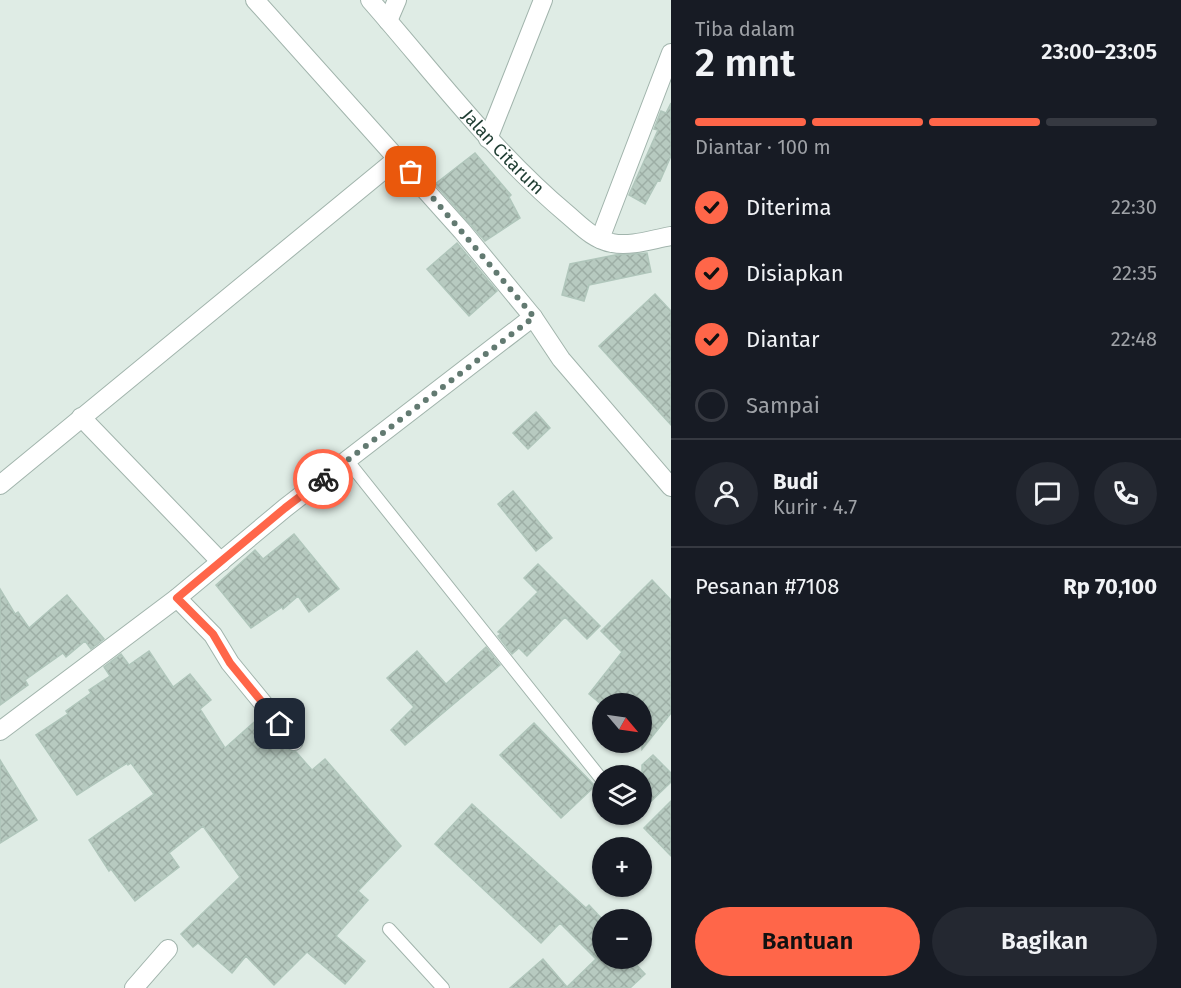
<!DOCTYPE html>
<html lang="id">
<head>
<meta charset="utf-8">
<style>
  :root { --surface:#171b24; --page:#242831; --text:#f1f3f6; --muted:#9ea1a6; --line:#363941; --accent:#ff6649 }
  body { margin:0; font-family:"Fira Sans",sans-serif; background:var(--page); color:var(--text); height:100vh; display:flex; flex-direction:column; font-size:22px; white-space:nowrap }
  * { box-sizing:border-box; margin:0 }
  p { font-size:20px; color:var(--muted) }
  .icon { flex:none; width:33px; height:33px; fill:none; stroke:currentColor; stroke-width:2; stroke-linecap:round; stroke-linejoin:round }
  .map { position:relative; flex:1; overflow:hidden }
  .drawer { display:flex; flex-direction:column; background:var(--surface); width:510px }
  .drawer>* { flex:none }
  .needle { width:39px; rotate:119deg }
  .fabs { position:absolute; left:592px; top:693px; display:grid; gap:12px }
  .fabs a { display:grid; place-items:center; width:60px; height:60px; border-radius:50%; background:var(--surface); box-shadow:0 2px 4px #0004; font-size:30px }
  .pin { position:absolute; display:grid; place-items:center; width:51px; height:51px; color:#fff; margin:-26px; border-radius:12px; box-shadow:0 3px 9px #0006 }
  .courier { position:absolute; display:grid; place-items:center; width:60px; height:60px; margin:-30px; border:4px solid #ff6649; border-radius:50%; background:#fff; color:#222; box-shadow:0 2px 8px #0007 }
  .head em { font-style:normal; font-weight:600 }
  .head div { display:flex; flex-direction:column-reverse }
  .head { display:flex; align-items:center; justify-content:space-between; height:102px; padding:0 24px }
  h1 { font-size:39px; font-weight:600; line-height:45px }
  .bar { display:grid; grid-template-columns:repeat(4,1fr); gap:9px 6px; align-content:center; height:72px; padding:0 24px }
  .bar i { height:8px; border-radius:4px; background:var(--line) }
  .bar .selected { background:var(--accent) }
  .bar p { grid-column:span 4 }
  .line { display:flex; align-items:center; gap:15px; padding:0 24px; border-top:2px solid var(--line) }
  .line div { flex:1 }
  .round { display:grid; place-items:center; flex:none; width:63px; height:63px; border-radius:32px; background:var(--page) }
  ol { padding:0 24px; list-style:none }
  li { display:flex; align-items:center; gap:18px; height:66px }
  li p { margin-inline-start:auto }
  li .icon { padding:6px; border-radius:50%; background:var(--accent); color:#111; stroke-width:4 }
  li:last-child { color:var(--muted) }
  li i { width:33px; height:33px; border:3px solid var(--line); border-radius:50% }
  .button { display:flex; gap:12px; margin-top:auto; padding:12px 24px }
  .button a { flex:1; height:69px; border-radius:36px; background:var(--accent); color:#111; font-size:24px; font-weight:600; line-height:69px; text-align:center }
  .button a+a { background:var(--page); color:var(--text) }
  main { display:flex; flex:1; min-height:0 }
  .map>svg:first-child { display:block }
  .building { fill:url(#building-cross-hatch); stroke:#b0c6bb; stroke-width:1.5 }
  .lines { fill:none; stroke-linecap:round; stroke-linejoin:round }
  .lane-casing { stroke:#a1b4ac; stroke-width:14 }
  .street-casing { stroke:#a1b4ac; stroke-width:20 }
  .lane { stroke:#fff; stroke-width:12 }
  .street { stroke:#fff; stroke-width:18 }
  .done { stroke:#627a71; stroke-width:6; stroke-dasharray:0 10.8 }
  .route { stroke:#ff6649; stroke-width:8 }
  .labels { text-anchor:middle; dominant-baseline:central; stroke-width:4.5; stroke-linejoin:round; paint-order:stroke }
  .street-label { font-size:18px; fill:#1e3d32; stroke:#eff8f3 }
</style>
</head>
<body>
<main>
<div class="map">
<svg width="671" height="988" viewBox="0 0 671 988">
  <defs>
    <pattern id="building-cross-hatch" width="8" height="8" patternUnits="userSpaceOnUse" patternTransform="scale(1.5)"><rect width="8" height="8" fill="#b7cac0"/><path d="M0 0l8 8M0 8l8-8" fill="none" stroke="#9daea5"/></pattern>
  </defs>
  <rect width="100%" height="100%" fill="#dfece5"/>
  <path class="building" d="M 671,103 L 671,156 L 660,181 L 658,180 L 645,204 L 629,195 L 658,130 L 654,129 L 661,111 L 666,113 Z
    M 475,153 L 511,195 L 509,197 L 520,218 L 485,241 L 435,184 Z
    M 457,243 L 497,291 L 469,316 L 427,269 Z
    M 647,253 L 651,272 L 589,285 L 584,301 L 562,295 L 570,264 L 615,255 Z
    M 655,294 L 671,311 L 671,425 L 599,346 Z
    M 536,412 L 550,428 L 528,449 L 513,433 Z
    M 513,491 L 552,538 L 536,551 L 498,504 Z
    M 294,534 L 339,589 L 309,612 L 298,596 L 283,609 L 282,607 L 251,628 L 216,585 L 255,550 L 263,559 Z
    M 538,564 L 600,626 L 587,639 L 565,617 L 527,656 L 519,648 L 512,654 L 498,636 L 501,634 L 498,632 L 538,592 L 524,578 Z
    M 652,580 L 671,600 L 671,713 L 642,749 L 642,704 L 601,704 L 589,694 L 622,652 L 601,631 Z
    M 0,589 L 15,614 L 18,612 L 29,628 L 67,595 L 104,639 L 91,649 L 85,641 L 66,657 L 63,653 L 25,680 L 28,685 L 0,705 Z
    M 486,647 L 500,665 L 405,745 L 391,730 L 414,707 L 387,678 L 417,651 L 446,684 Z
    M 149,651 L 173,687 L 190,674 L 211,700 L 200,709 L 225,748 L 260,717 L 285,748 L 296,752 L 312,770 L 325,759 L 401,846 L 358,891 L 368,900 L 336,936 L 365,961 L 345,984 L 307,952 L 274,985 L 246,956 L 232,973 L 198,943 L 193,947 L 181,934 L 240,877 L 203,826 L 169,853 L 179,867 L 135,901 L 111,869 L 109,871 L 89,840 L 154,794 L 131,763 L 128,765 L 127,763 L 77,795 L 36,735 L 68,714 L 66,711 L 91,693 L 89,690 L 110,676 L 104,667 L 121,654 L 129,665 Z
    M 534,723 L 595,786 L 561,818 L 500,755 Z
    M 653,755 L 671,773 L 671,782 L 642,810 L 642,765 Z
    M 0,760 L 37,820 L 0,843 Z
    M 671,801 L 671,856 L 644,828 Z
    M 472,804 L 586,908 L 589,905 L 603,920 L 603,958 L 630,958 L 645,974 L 630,988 L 510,988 L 543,959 L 567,987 L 596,959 L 560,923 L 541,943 L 435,844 Z"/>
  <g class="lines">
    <defs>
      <path id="lane" d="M 347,460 L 603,781
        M 389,929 L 443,988"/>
      <g id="street">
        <path d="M 255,0 L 462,231 L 533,317 L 561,359 L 671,487"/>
        <path id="s1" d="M 370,0 C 434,73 492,151 567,214 C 581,226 594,240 612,243 C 631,247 653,239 671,236"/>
        <path d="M 388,21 L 397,0"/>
        <path d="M 488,139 L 543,0"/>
        <path d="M 600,239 L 671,53"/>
        <path d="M 81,417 L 221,562"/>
        <path d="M 0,485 L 398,158"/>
        <path d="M 177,598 L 213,635 L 230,663 L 294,741"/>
        <path d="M 0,731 L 177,598 L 285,508 L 533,317"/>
        <path d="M 134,988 L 168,949"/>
      </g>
    </defs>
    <use href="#lane" class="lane-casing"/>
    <use href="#street" class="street-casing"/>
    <use href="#lane" class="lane"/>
    <use href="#street" class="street"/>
  </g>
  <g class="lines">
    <path class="done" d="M 323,479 L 534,317 L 411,172"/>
    <path class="route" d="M 280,724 L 230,663 L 213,634 L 177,598 L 285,508 L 323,479"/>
  </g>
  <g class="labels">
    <g class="street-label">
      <text stroke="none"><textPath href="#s1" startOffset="202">Jalan Citarum</textPath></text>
    </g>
  </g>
</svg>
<div class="fabs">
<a><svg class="needle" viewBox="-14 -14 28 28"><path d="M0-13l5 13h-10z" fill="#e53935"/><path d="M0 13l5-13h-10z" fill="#9ea1a6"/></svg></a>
<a><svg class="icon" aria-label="layers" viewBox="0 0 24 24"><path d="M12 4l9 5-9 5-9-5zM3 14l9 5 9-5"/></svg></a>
<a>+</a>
<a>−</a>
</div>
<div class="pin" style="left:411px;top:172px;background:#ea580c"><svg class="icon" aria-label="bag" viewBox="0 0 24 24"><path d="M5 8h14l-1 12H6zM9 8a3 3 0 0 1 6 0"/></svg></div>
<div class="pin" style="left:280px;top:724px;background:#1f2937"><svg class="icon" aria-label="home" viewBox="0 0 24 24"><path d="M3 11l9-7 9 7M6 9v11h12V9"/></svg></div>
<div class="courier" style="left:323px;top:479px"><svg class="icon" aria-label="bike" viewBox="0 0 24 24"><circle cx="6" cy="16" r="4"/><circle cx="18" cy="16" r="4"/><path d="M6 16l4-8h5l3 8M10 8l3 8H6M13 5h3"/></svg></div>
</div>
<section class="drawer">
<div class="head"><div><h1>2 mnt</h1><p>Tiba dalam</p></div><em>23:00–23:05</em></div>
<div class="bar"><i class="selected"></i><i class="selected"></i><i class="selected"></i><i></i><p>Diantar · 100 m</p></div>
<ol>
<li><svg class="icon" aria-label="check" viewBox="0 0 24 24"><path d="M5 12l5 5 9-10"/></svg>Diterima<p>22:30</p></li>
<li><svg class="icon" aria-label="check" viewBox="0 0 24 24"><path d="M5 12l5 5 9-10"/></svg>Disiapkan<p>22:35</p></li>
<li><svg class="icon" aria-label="check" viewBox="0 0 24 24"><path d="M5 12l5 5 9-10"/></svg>Diantar<p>22:48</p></li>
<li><i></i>Sampai</li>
</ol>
<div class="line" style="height:108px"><a class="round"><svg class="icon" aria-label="person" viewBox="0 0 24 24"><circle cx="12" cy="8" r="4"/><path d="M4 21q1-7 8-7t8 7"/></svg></a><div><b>Budi</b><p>Kurir · 4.7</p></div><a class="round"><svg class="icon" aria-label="chat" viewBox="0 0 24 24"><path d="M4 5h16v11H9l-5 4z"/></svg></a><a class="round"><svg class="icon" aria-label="phone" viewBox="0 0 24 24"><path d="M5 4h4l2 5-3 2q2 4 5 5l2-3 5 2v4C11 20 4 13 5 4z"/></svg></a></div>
<div class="line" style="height:78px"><div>Pesanan #7108</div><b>Rp 70,100</b></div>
<div class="button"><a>Bantuan</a><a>Bagikan</a></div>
</section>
</main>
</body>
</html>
